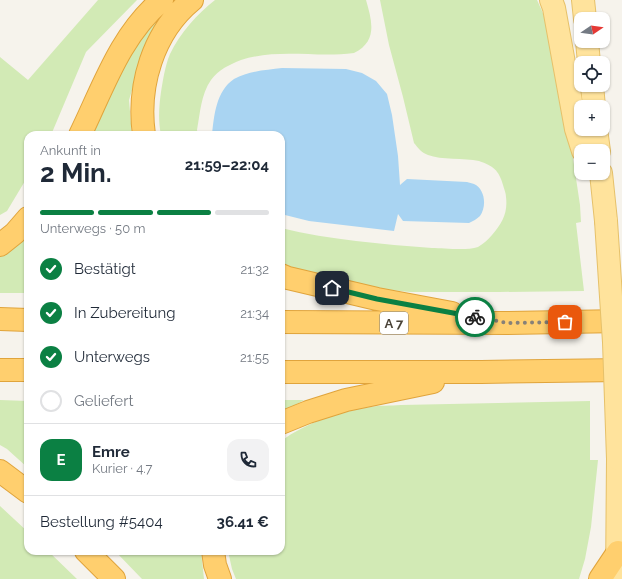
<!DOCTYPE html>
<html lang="de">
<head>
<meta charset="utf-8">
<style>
  :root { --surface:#fff; --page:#f2f2f3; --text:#1f2937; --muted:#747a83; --line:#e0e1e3; --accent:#0b8043 }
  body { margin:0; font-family:Raleway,sans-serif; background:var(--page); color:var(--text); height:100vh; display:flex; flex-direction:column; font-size:15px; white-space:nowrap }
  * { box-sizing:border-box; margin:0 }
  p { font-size:13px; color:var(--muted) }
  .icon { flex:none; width:22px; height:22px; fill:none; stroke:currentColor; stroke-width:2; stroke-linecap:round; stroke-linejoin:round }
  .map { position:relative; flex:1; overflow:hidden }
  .panel { position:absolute; left:24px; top:131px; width:261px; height:424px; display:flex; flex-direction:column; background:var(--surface); border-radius:12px; box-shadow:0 1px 3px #0004 }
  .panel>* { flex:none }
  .needle { width:26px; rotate:77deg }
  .fabs { position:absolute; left:574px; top:12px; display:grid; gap:8px }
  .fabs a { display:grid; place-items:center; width:36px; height:36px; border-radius:8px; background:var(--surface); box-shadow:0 1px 3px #0004; font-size:20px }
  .pin { position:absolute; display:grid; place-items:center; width:34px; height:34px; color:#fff; margin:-17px; border-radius:8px; box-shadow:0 2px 6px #0006 }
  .courier { position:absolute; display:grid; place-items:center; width:40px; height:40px; margin:-20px; border:3px solid #0b8043; border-radius:50%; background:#fff; color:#222; box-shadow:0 1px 5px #0007 }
  .summary em { font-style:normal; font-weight:700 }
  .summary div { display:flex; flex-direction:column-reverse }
  .summary { display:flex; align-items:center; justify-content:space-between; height:68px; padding:0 16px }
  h1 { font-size:26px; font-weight:700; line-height:30px }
  .bar { display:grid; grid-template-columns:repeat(4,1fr); gap:6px 4px; align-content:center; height:48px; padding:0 16px }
  .bar i { height:5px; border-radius:3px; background:var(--line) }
  .bar .current { background:var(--accent) }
  .bar p { grid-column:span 4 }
  .line { display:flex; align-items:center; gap:10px; padding:0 16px; border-top:1px solid var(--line) }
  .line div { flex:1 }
  .round { display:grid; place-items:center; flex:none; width:42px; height:42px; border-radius:12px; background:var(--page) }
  ol { padding:0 16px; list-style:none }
  li { display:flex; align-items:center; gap:12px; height:44px }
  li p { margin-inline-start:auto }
  li .icon { padding:4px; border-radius:50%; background:var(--accent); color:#fff; stroke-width:4 }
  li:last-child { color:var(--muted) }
  li i { width:22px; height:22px; border:2px solid var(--line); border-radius:50% }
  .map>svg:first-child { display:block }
  .green { fill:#d2eab5 }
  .water { fill:#a9d4f2 }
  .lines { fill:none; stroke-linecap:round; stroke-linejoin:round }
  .major-casing { stroke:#e6c16a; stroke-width:24 }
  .highway-casing { stroke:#e0a43c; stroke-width:24 }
  .major { stroke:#ffe39c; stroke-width:22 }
  .highway { stroke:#ffcf6e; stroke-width:22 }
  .major-bridge-casing { stroke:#e6c16a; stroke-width:24; stroke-linecap:butt }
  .major-bridge { stroke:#ffe39c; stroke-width:22 }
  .done { stroke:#878178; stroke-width:4; stroke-dasharray:0 7.2 }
  .route { stroke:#0b8043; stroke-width:5 }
  .labels { text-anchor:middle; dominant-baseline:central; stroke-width:3; stroke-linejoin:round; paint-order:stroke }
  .shield { fill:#fff; stroke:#817c74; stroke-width:1 }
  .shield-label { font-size:13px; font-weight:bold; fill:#4b4439 }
</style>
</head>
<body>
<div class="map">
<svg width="622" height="579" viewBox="0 0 622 579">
  <rect width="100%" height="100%" fill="#f6f3ec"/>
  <path class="green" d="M 98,0 L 137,0 L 86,52 L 51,135 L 28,135 L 28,176 L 7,211 L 0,215 L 0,57 L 28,80 Z
    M 215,0 L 366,0 C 372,21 378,41 354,53 C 316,58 279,48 241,60 C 229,65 219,69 211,80 C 201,94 200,114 197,130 L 198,135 L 161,135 C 158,121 159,106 161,92 C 163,80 165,66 170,54 C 180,33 197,14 215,0 Z
    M 380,0 L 537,0 L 542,11 L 550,31 L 568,125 L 580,205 L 581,222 L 576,223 L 584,291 L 499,292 L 410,292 L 369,288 L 295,270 L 281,263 L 281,228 C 306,234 331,238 356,241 C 381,244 407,246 432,248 C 444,248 466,251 478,247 C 483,244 488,240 492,235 C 502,223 508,213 506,197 C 506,193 504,189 503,185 C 499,170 493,166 479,161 C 464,158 441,160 428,155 C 422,153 418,148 414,143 L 403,97 L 389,45 Z
    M 164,12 L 145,48 L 129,100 L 132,135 L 92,135 L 118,77 L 139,41 Z
    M 28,234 L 28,293 L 0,293 L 0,254 Z
    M 0,400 L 28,401 L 28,468 L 7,449 L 0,445 Z
    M 281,400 L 304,400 L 281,413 Z
    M 590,401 L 590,460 L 598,460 L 591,527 L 585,559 L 579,579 L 236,579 L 232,569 L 228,551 L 281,551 L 281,441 C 307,422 339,412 370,407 C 380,405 390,406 401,405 Z
    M 0,506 L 28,532 L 28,551 L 48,551 L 77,579 L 0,579 Z
    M 115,551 L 201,551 L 204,579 L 142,579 Z"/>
  <path class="water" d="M 282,68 L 346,69 L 362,73 L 376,81 L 387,94 L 392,115 L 398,156 L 400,185 L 407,179 L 467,182 C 469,183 472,183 474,184 C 485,189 487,206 480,216 C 477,219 473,221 469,223 L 403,221 L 398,214 L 394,231 L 309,221 L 281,214 L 281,135 L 212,135 C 214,116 216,91 234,79 C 248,71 266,70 282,68 Z"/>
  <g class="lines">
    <defs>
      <path id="major" d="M 551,0 L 554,8 L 576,129 L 583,151
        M 583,0 L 585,19
        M 587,41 L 589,63
        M 592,85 L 594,107
        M 596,129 L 599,151
        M 601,173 L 606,221
        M 617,579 L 618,459"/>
      <path id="highway" d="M 80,135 C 103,88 120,35 162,0
        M 144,135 C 137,86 153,32 192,0
        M 0,245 L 15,233 L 28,218
        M 281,275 L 288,278 L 377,299 L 452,313
        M 0,319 L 28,320
        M 281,322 L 508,323 L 622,321
        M 0,370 L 28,370
        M 281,372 L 481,372 L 622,370
        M 281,423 L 308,412 L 346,400 L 433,382
        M 0,471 L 28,492
        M 86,551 L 114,579
        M 213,551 L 215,565 L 220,579
        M 600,579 L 618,552"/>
    </defs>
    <use href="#major" class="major-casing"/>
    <use href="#highway" class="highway-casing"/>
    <use href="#major" class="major"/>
    <use href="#highway" class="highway"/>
    <defs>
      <path id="major-bridge" d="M 606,221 L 614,342 L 618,459"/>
    </defs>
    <use href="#major-bridge" class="major-bridge-casing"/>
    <use href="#major-bridge" class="major-bridge"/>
  </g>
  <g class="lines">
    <path class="done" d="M 475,317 L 508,323 L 565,322"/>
    <path class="route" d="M 332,288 L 377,299 L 475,317"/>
  </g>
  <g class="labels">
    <rect class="shield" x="380" y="312" width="28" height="22" rx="3"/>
    <g class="shield-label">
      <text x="394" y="323">A 7</text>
    </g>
  </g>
</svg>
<div class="fabs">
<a><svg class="needle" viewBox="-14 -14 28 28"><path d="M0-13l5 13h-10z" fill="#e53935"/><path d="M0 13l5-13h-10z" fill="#747a83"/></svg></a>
<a><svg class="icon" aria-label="locate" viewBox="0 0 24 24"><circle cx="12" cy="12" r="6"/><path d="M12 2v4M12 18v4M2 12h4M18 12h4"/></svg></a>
<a>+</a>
<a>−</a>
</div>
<div class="pin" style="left:565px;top:322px;background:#ea580c"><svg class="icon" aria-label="bag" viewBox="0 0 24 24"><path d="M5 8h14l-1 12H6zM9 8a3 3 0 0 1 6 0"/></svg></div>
<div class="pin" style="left:332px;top:288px;background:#1f2937"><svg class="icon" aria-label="home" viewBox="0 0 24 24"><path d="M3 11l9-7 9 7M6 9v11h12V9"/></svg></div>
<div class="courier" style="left:475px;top:317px"><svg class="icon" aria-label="bike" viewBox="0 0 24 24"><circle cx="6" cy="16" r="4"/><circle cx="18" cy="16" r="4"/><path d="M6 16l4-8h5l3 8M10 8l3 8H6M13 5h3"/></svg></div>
<section class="panel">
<div class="summary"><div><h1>2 Min.</h1><p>Ankunft in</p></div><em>21:59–22:04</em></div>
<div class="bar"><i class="current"></i><i class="current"></i><i class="current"></i><i></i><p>Unterwegs · 50 m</p></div>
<ol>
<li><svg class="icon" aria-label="check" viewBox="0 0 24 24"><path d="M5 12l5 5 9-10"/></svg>Bestätigt<p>21:32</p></li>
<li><svg class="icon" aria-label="check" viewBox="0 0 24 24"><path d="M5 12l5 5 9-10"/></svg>In Zubereitung<p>21:34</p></li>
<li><svg class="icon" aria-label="check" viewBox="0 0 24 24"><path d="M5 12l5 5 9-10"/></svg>Unterwegs<p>21:55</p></li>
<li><i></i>Geliefert</li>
</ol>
<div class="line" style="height:72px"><b class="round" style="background:var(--accent);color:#fff">E</b><div><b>Emre</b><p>Kurier · 4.7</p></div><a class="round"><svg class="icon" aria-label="phone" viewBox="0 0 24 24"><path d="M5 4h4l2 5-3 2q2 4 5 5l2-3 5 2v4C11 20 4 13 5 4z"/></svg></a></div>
<div class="line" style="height:52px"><div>Bestellung #5404</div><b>36.41 €</b></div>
</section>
</div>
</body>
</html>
